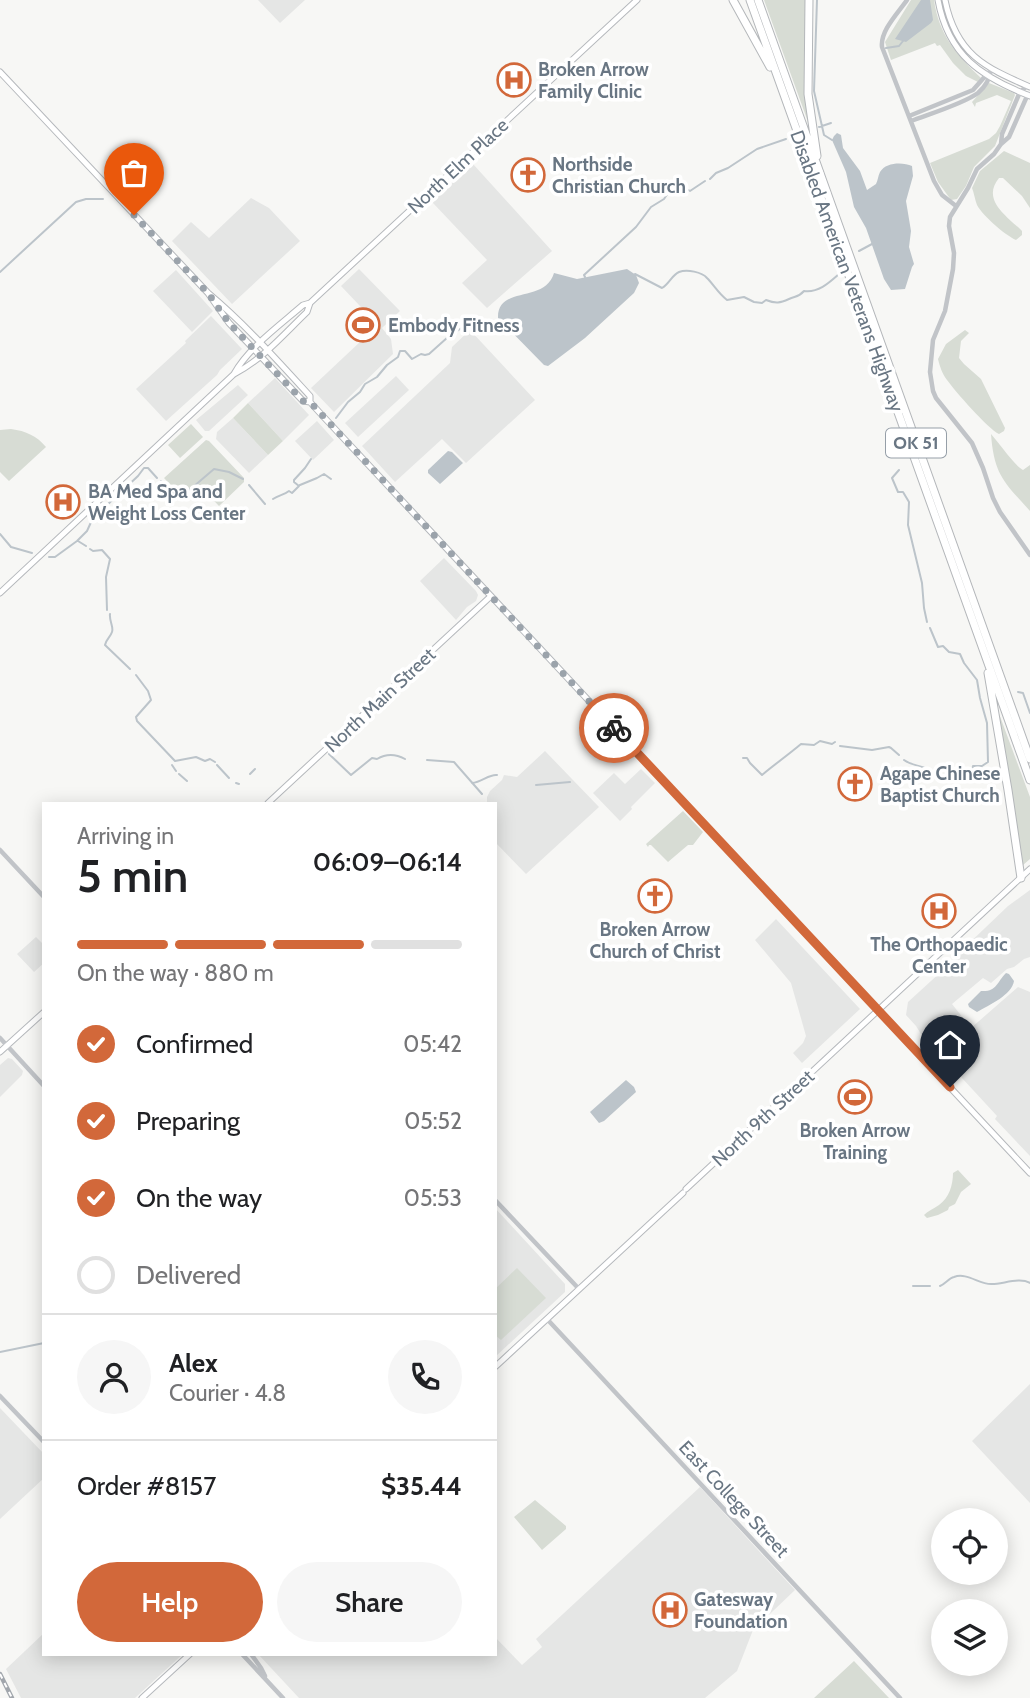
<!DOCTYPE html>
<html lang="en">
<head>
<meta charset="utf-8">
<style>
  :root { --surface:#fff; --page:#f6f6f6; --text:#202124; --muted:#757577; --line:#e0e0e0; --accent:#d2683a }
  body { margin:0; font-family:Cabin,sans-serif; background:var(--page); color:var(--text); height:100vh; display:flex; flex-direction:column; font-size:26px; white-space:nowrap }
  * { box-sizing:border-box; margin:0 }
  p { font-size:23px; color:var(--muted) }
  .icon { flex:none; width:38px; height:38px; fill:none; stroke:currentColor; stroke-width:2; stroke-linecap:round; stroke-linejoin:round }
  .map { position:relative; flex:1; overflow:hidden }
  .panel { position:absolute; left:42px; top:802px; width:455px; height:854px; display:flex; flex-direction:column; background:var(--surface); border-radius:0px; box-shadow:0 4px 18px #0003 }
  .panel>* { flex:none }
  .buttons { position:absolute; left:931px; top:1508px; display:grid; gap:14px }
  .buttons a { display:grid; place-items:center; width:77px; height:77px; border-radius:50%; background:var(--surface); box-shadow:0 4px 18px #0003; font-size:35px }
  .pin { position:absolute; display:grid; place-items:center; width:60px; height:60px; color:#fff; margin:-72px -30px; border-radius:50% 50% 50% 0; rotate:-45deg; box-shadow:0 0 7px #0007 }
  .pin .icon { rotate:45deg }
  .courier { position:absolute; display:grid; place-items:center; width:70px; height:70px; margin:-35px; border:5px solid #d2683a; border-radius:50%; background:#fff; color:#222; box-shadow:0 2px 9px #0007 }
  .headline em { font-style:normal; font-weight:600 }
  .headline div { display:flex; flex-direction:column-reverse }
  .headline { display:flex; align-items:center; justify-content:space-between; height:119px; padding:0 35px }
  h1 { font-size:46px; font-weight:600; line-height:52px }
  .bar { display:grid; grid-template-columns:repeat(4,1fr); gap:10px 7px; align-content:center; height:84px; padding:0 35px }
  .bar i { height:9px; border-radius:5px; background:var(--line) }
  .bar .current { background:var(--accent) }
  .bar p { grid-column:span 4 }
  .line { display:flex; align-items:center; gap:18px; padding:0 35px; border-top:2px solid var(--line) }
  .line div { flex:1 }
  .round { display:grid; place-items:center; flex:none; width:74px; height:74px; border-radius:37px; background:var(--page) }
  ol { padding:0 35px; list-style:none }
  li { display:flex; align-items:center; gap:21px; height:77px }
  li p { margin-inline-start:auto }
  li .icon { padding:7px; border-radius:50%; background:var(--accent); color:#fff; stroke-width:4 }
  li:last-child { color:var(--muted) }
  li i { width:38px; height:38px; border:4px solid var(--line); border-radius:50% }
  .button { display:flex; gap:14px; margin-top:auto; padding:14px 35px }
  .button a { flex:1; height:80px; border-radius:42px; background:var(--accent); color:#fff; font-size:28px; font-weight:600; line-height:80px; text-align:center }
  .button a+a { background:var(--page); color:var(--text) }
  .map>svg:first-child { display:block }
  .built { fill:#e5e6e5 }
  .green { fill:#d7dcd4 }
  .water { fill:#bcc4ca }
  .lines { fill:none; stroke-linecap:round; stroke-linejoin:round }
  .stream { stroke:#bcc4ca; stroke-width:2 }
  .major-casing { stroke:#b5b8bc; stroke-width:7 }
  .highway-casing { stroke:#b4b7ba; stroke-width:9 }
  .minor { stroke:#c1c4c8; stroke-width:4.5 }
  .major { stroke:#fff; stroke-width:5 }
  .highway { stroke:#fff; stroke-width:7 }
  .rail-casing { stroke:#a1a6ac; stroke-width:4.5 }
  .rail { stroke:#fff; stroke-width:2; stroke-dasharray:5; stroke-linecap:butt }
  .done { stroke:#9ba3ab; stroke-width:7; stroke-dasharray:0 12.6 }
  .route { stroke:#d2683a; stroke-width:9 }
  .labels { text-anchor:middle; dominant-baseline:central; stroke-width:7; stroke-linejoin:round; paint-order:stroke }
  .shield { fill:#fff; stroke:#969fa8; stroke-width:2 }
  .shield-label { font-size:18px; font-weight:bold; fill:#697683 }
  .poi-label { font-size:19px; font-weight:bold; fill:#697683; stroke:#fff; text-anchor:start }
  .street-label { font-size:19px; fill:#697683; stroke:#fff }
</style>
</head>
<body>
<div class="map">
<svg width="1030" height="1698" viewBox="0 0 1030 1698">
  <rect width="100%" height="100%" fill="#f7f7f5"/>
  <path class="built" d="M 258,0 L 305,0 L 280,23 Z
    M 473,164 L 552,251 L 487,308 L 462,283 L 487,260 L 433,203 L 437,196 Z
    M 251,198 L 269,208 L 300,241 L 232,304 L 172,241 L 191,222 L 209,238 Z
    M 359,269 L 400,311 L 382,328 L 391,339 L 393,354 L 334,412 L 311,388 L 378,325 L 341,286 Z
    M 176,270 L 213,311 L 192,332 L 153,291 Z
    M 211,316 L 242,349 L 220,370 L 217,375 L 166,421 L 136,389 L 186,343 L 185,341 Z
    M 470,330 L 535,400 L 466,463 L 442,439 L 395,482 L 362,446 L 450,363 L 452,347 Z
    M 396,376 L 409,390 L 358,437 L 345,423 Z
    M 275,378 L 309,415 L 283,441 L 248,403 Z
    M 238,385 L 248,395 L 209,431 L 205,431 L 196,420 Z
    M 233,418 L 268,455 L 249,473 L 216,439 L 217,432 Z
    M 317,421 L 334,440 L 313,460 L 295,441 Z
    M 444,558 L 476,591 L 478,595 L 476,601 L 467,607 L 456,620 L 420,581 Z
    M 545,751 L 599,807 L 526,874 L 495,842 L 495,803 L 487,803 L 487,797 L 490,791 L 502,780 L 504,775 L 517,777 Z
    M 641,769 L 655,783 L 631,807 L 632,809 L 620,821 L 593,793 L 614,773 L 625,784 Z
    M 1030,890 L 1030,957 L 1024,959 L 1014,967 L 1007,969 L 991,983 L 983,978 L 952,1004 L 971,1028 L 1018,987 L 1030,992 L 1030,1156 L 995,1119 L 997,1116 L 950,1065 L 924,1039 L 916,1026 L 906,1015 L 908,1002 L 954,960 L 962,950 L 1008,906 Z
    M 776,919 L 860,1009 L 802,1063 L 793,1053 L 803,1043 L 806,1036 L 791,983 L 755,940 Z
    M 36,937 L 44,945 L 44,963 L 34,972 L 17,954 Z
    M 8,1058 L 12,1059 L 23,1071 L 22,1075 L 0,1097 L 0,1065 Z
    M 495,1208 L 565,1284 L 565,1292 L 495,1357 Z
    M 1030,1384 L 1030,1503 L 972,1441 Z
    M 0,1408 L 44,1454 L 44,1478 L 0,1519 Z
    M 700,1487 L 795,1590 L 753,1630 L 737,1671 L 705,1698 L 299,1698 L 258,1654 L 495,1654 L 495,1637 L 522,1665 L 542,1647 L 536,1639 Z
    M 44,1633 L 44,1654 L 183,1654 L 135,1698 L 21,1698 L 6,1669 Z"/>
  <path class="green" d="M 764,0 L 806,0 L 809,122 L 808,122 Z
    M 911,0 L 934,0 C 939,35 956,54 981,78 L 978,82 L 966,76 L 953,63 L 940,45 L 937,46 L 935,43 L 891,60 L 885,42 Z
    M 989,83 L 1014,93 L 1015,95 L 995,146 L 974,167 L 966,186 L 957,199 L 951,200 L 938,182 L 930,163 L 989,139 L 996,133 L 1000,126 L 1011,101 L 997,95 L 976,103 L 975,107 L 972,102 Z
    M 1004,151 L 1030,163 L 1030,208 L 1022,196 L 1003,178 L 999,178 C 981,200 1007,216 1022,231 L 1022,235 L 1016,240 C 1005,235 983,216 977,205 C 975,200 974,193 972,188 L 980,171 Z
    M 965,330 L 969,333 L 961,341 L 959,358 L 964,364 L 981,379 L 1005,428 L 1004,431 L 999,434 C 988,429 955,391 947,380 C 942,373 940,367 938,359 L 946,344 Z
    M 248,403 L 283,441 L 268,455 L 233,418 Z
    M 191,424 L 203,437 L 180,458 L 168,445 Z
    M 11,429 C 26,431 37,436 46,447 L 9,481 L 0,472 L 0,430 Z
    M 991,434 C 999,443 1015,466 1023,470 L 1030,465 L 1030,511 C 1004,482 994,475 991,434 Z
    M 206,440 L 209,441 L 244,478 L 244,482 L 219,506 L 197,483 L 182,497 L 164,478 Z
    M 998,711 L 1030,797 L 1030,859 L 1023,865 Z
    M 683,811 L 703,832 L 693,845 L 688,845 L 668,862 L 651,845 L 649,845 L 648,847 L 646,844 Z
    M 958,1170 L 971,1184 L 961,1192 L 955,1204 L 949,1207 L 948,1210 L 938,1215 L 927,1218 L 924,1215 C 928,1211 933,1209 939,1205 C 949,1198 953,1185 953,1173 Z
    M 517,1268 L 546,1298 L 501,1340 L 495,1335 L 495,1289 Z
    M 535,1500 L 566,1526 L 566,1529 L 542,1550 L 514,1517 Z
    M 854,1661 L 889,1698 L 814,1698 Z"/>
  <path class="water" d="M 921,0 L 930,0 L 933,20 L 931,23 L 906,42 L 895,39 Z
    M 837,133 L 841,135 L 843,148 L 860,171 L 867,190 L 876,184 C 878,180 878,176 880,172 C 886,162 903,162 912,166 L 913,176 L 906,201 L 911,231 L 909,247 L 914,264 L 912,267 L 905,289 L 891,290 L 884,279 L 866,228 L 854,207 L 846,172 L 832,140 L 834,136 Z
    M 627,269 L 636,275 L 639,283 L 634,293 L 585,338 L 548,366 L 544,365 L 498,318 C 497,285 545,304 554,273 L 577,279 Z
    M 448,451 L 452,452 L 463,463 L 440,484 L 428,473 L 428,470 Z
    M 1006,973 L 1009,974 L 1014,981 C 1012,995 989,1005 977,1012 L 969,1007 L 968,1004 L 981,991 C 997,992 996,983 1006,973 Z
    M 626,1080 L 634,1087 L 636,1092 L 604,1121 L 599,1123 L 590,1112 Z"/>
  <g class="lines">
    <path class="stream" d="M 817,0 L 814,91 L 824,135 L 832,140
      M 886,48 L 899,46 L 903,41
      M 819,127 L 831,123
      M 710,179 L 716,173 L 728,168 L 757,149 L 786,139
      M 859,251 L 872,244
      M 0,272 L 76,202 L 86,199 L 103,199
      M 635,274 L 662,288 C 669,284 672,275 679,272 C 687,269 702,272 707,278 C 714,285 718,293 727,300 L 744,297 L 754,302 L 762,303 L 766,300 C 776,304 780,303 789,299 C 796,296 799,297 804,291 C 818,293 829,283 838,275
      M 585,277 L 584,275 L 636,227 L 651,207 L 664,199 L 670,190 L 676,186 L 680,185 L 690,191 L 705,181
      M 336,418 L 348,402 L 360,392 L 365,384 L 377,377 L 387,365 L 398,357 L 400,351 L 405,351 L 412,359 L 421,354 L 425,355 L 429,354 L 448,337 L 463,327 L 479,320
      M 899,470 L 892,478 L 898,492 L 903,492 L 909,502 L 908,525 L 922,583 L 924,608 L 927,622
      M 161,481 L 175,494 L 179,496 L 193,487 L 214,469 L 229,472 L 243,479
      M 249,485 L 265,504
      M 300,485 L 317,478 L 324,474 L 331,479
      M 273,499 C 279,495 284,495 289,491 L 292,493 L 299,486 L 294,482 L 294,480 L 305,468 L 311,459
      M 106,506 L 138,476 L 144,468 L 148,468 L 157,478
      M 0,534 L 11,547 L 32,553
      M 78,541 L 86,546
      M 90,549 L 93,551 L 102,550 L 110,559 L 106,577 L 107,610
      M 49,557 L 55,557 L 77,541 L 87,531 L 92,520 L 102,510
      M 110,614 C 109,621 114,627 112,632 C 110,638 106,639 105,645 L 130,669
      M 136,675 L 148,691 L 151,700 L 136,717 L 137,721 L 175,761 L 196,757 L 205,761 L 210,759 L 215,762
      M 1018,692 L 1023,693 L 1030,713
      M 840,746 L 872,750 L 889,747 L 891,748 L 899,755
      M 329,754 L 351,775 L 372,758 L 377,759 C 387,753 396,754 405,759
      M 743,758 L 747,758 L 750,763 L 762,775 C 775,764 788,755 801,744 L 814,745 L 820,741 L 832,744 L 835,742
      M 427,760 L 454,762 L 482,794
      M 904,760 C 911,765 917,765 925,768 C 944,774 951,787 972,771 L 973,766 L 982,766 L 988,762 L 987,723 L 980,698 L 977,680 L 964,663 L 960,654 L 949,652 L 943,646 L 938,647 L 930,628
      M 172,765 L 176,771
      M 217,765 L 229,778
      M 179,774 L 187,781
      M 250,774 L 255,769
      M 236,783 L 239,784
      M 472,783 C 482,782 489,774 497,775
      M 536,785 L 570,782
      M 913,1286 L 930,1286
      M 940,1286 C 945,1284 949,1278 954,1277 C 967,1272 980,1285 992,1284 C 1003,1284 1020,1277 1030,1283
      M 0,1352 L 44,1343"/>
    <defs>
      <path id="major" d="M 938,0 C 948,55 981,77 1030,96
        M 945,0 C 956,54 984,67 1030,87
        M 0,72 L 208,293 C 245,324 277,360 310,396 L 310,402
        M 208,293 L 229,323 L 303,401 L 310,402 L 320,413 L 1030,1173
        M 234,374 C 248,348 280,325 303,305 L 310,303 L 637,0
        M 0,593 L 234,374 C 262,360 284,334 307,312 L 310,303
        M 268,803 L 491,596
        M 0,1052 L 44,1012
        M 686,1189 L 1030,869
        M 495,1367 L 683,1193
        M 142,1698 L 190,1654"/>
      <path id="highway" d="M 733,0 L 770,67
        M 750,0 L 1030,780
        M 758,0 L 1030,759
        M 809,0 L 808,94 L 817,156
        M 988,673 L 1008,790 L 1021,878"/>
    </defs>
    <use href="#major" class="major-casing"/>
    <use href="#highway" class="highway-casing"/>
    <path class="minor" d="M 907,0 C 898,13 880,31 882,47 L 934,181 L 942,195 L 956,206
      M 1027,86 L 1020,92 L 1002,134 L 1001,144 L 994,154 L 977,169 L 968,188 L 950,217 L 949,226 L 954,253 L 953,269 L 945,311 L 933,340 L 930,372 L 933,391 L 936,398 L 972,443 L 983,468 L 993,498 L 1000,512 L 1030,555
      M 909,116 L 973,90 L 988,73
      M 911,121 C 929,114 963,104 978,93 C 985,87 990,79 991,69
      M 1001,144 L 1009,137 L 1028,94
      M 0,850 L 44,897
      M 0,1038 L 44,1086
      M 495,1200 L 579,1289
      M 547,1319 L 900,1698
      M 0,1396 L 44,1442
      M 242,1654 L 283,1698
      M 251,1654 L 261,1668 L 265,1676"/>
    <use href="#major" class="major"/>
    <use href="#highway" class="highway"/>
    <defs>
      <path id="rail" d="M 0,1674 L 12,1698"/>
    </defs>
    <use href="#rail" class="rail-casing"/>
    <use href="#rail" class="rail"/>
  </g>
  <g class="lines">
    <path class="done" d="M 134,215 L 208,293 L 229,323 L 303,401 L 310,402 L 614,728"/>
    <path class="route" d="M 614,728 L 950,1087"/>
  </g>
  <defs>
    <symbol id="hospital-ring" viewBox="-11 -11 22 22"><circle r="9.5" fill="#fff" stroke="#d2683a" stroke-width="1.5"/><path d="M-5-5h3v3.5h4V-5h3V5h-3V1.5h-4V5h-3Z" fill="#d2683a"/></symbol>
    <symbol id="church-ring" viewBox="-11 -11 22 22"><circle r="9.5" fill="#fff" stroke="#d2683a" stroke-width="1.5"/><path d="M-1.2-6h2.4v3.5h3.3v2.4h-3.3V6h-2.4V-.1h-3.3v-2.4h3.3Z" fill="#d2683a"/></symbol>
    <symbol id="stadium-ring" viewBox="-11 -11 22 22"><circle r="9.5" fill="#fff" stroke="#d2683a" stroke-width="1.5"/><path d="M0-5a6.5 5 0 1 0 0 10a6.5 5 0 1 0 0-10ZM-3.5-1.8h7v3.6h-7Z" fill="#d2683a"/></symbol>
  </defs>
  <g fill-rule="evenodd">
    <use href="#hospital-ring" x="495" y="61" width="38" height="38"/>
    <use href="#church-ring" x="509" y="156" width="38" height="38"/>
    <use href="#stadium-ring" x="344" y="306" width="38" height="38"/>
    <use href="#hospital-ring" x="44" y="483" width="38" height="38"/>
    <use href="#church-ring" x="836" y="765" width="38" height="38"/>
    <use href="#church-ring" x="636" y="877" width="38" height="38"/>
    <use href="#hospital-ring" x="920" y="892" width="38" height="38"/>
    <use href="#stadium-ring" x="836" y="1078" width="38" height="38"/>
    <use href="#hospital-ring" x="651" y="1591" width="38" height="38"/>
  </g>
  <g class="labels">
    <rect class="shield" x="886" y="428.5" width="60" height="29" rx="5"/>
    <g class="shield-label">
      <text x="916" y="443">OK 51</text>
    </g>
    <g class="poi-label">
      <text x="538" y="69">Broken Arrow<tspan x="538" dy="22">Family Clinic</tspan></text>
      <text x="552" y="164">Northside<tspan x="552" dy="22">Christian Church</tspan></text>
      <text x="388" y="325">Embody Fitness</text>
      <text x="88" y="491">BA Med Spa and<tspan x="88" dy="22">Weight Loss Center</tspan></text>
      <text x="880" y="773">Agape Chinese<tspan x="880" dy="22">Baptist Church</tspan></text>
      <text x="655" y="929" text-anchor="middle">Broken Arrow<tspan x="655" dy="22">Church of Christ</tspan></text>
      <text x="939" y="944" text-anchor="middle">The Orthopaedic<tspan x="939" dy="22">Center</tspan></text>
      <text x="855" y="1130" text-anchor="middle">Broken Arrow<tspan x="855" dy="22">Training</tspan></text>
      <text x="694" y="1599">Gatesway<tspan x="694" dy="22">Foundation</tspan></text>
    </g>
    <g class="street-label">
      <text transform="translate(458 166) rotate(-43)">North Elm Place</text>
      <text transform="translate(847 271) rotate(70)">Disabled American Veterans Highway</text>
      <text transform="translate(380 700) rotate(-43)">North Main Street</text>
      <text transform="translate(763 1118) rotate(-43)">North 9th Street</text>
      <text transform="translate(734 1499) rotate(47)">East College Street</text>
    </g>
  </g>
</svg>
<div class="buttons">
<a><svg class="icon" aria-label="locate" viewBox="0 0 24 24"><circle cx="12" cy="12" r="6"/><path d="M12 2v4M12 18v4M2 12h4M18 12h4"/></svg></a>
<a><svg class="icon" aria-label="layers" viewBox="0 0 24 24"><path d="M12 4l9 5-9 5-9-5zM3 14l9 5 9-5"/></svg></a>
</div>
<div class="pin" style="left:134px;top:215px;background:#ea580c"><svg class="icon" aria-label="bag" viewBox="0 0 24 24"><path d="M5 8h14l-1 12H6zM9 8a3 3 0 0 1 6 0"/></svg></div>
<div class="pin" style="left:950px;top:1087px;background:#1f2937"><svg class="icon" aria-label="home" viewBox="0 0 24 24"><path d="M3 11l9-7 9 7M6 9v11h12V9"/></svg></div>
<div class="courier" style="left:614px;top:728px"><svg class="icon" aria-label="bike" viewBox="0 0 24 24"><circle cx="6" cy="16" r="4"/><circle cx="18" cy="16" r="4"/><path d="M6 16l4-8h5l3 8M10 8l3 8H6M13 5h3"/></svg></div>
<section class="panel">
<div class="headline"><div><h1>5 min</h1><p>Arriving in</p></div><em>06:09–06:14</em></div>
<div class="bar"><i class="current"></i><i class="current"></i><i class="current"></i><i></i><p>On the way · 880 m</p></div>
<ol>
<li><svg class="icon" aria-label="check" viewBox="0 0 24 24"><path d="M5 12l5 5 9-10"/></svg>Confirmed<p>05:42</p></li>
<li><svg class="icon" aria-label="check" viewBox="0 0 24 24"><path d="M5 12l5 5 9-10"/></svg>Preparing<p>05:52</p></li>
<li><svg class="icon" aria-label="check" viewBox="0 0 24 24"><path d="M5 12l5 5 9-10"/></svg>On the way<p>05:53</p></li>
<li><i></i>Delivered</li>
</ol>
<div class="line" style="height:126px"><a class="round"><svg class="icon" aria-label="person" viewBox="0 0 24 24"><circle cx="12" cy="8" r="4"/><path d="M4 21q1-7 8-7t8 7"/></svg></a><div><b>Alex</b><p>Courier · 4.8</p></div><a class="round"><svg class="icon" aria-label="phone" viewBox="0 0 24 24"><path d="M5 4h4l2 5-3 2q2 4 5 5l2-3 5 2v4C11 20 4 13 5 4z"/></svg></a></div>
<div class="line" style="height:91px"><div>Order #8157</div><b>$35.44</b></div>
<div class="button"><a>Help</a><a>Share</a></div>
</section>
</div>
</body>
</html>
